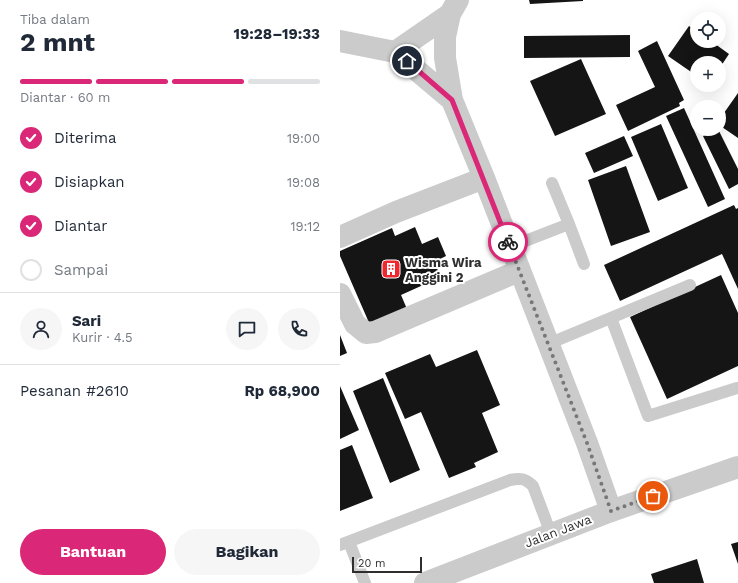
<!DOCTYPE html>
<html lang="id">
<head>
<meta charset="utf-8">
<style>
  :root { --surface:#fff; --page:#f6f6f7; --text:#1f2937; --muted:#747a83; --line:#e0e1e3; --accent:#db2777 }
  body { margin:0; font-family:"Work Sans",sans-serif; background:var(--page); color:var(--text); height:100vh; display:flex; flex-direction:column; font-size:15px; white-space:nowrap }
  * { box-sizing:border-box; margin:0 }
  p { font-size:13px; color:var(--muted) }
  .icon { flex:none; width:22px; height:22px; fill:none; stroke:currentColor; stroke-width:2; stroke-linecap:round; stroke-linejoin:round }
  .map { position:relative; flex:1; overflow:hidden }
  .panel { display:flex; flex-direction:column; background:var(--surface); width:340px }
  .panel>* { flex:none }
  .buttons { position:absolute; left:350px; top:12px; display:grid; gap:8px }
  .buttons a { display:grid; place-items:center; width:36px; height:36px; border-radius:50%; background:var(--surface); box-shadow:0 4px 16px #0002; font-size:20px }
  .scale { position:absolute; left:12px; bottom:10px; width:70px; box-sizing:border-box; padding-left:4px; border:2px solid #2e2e2e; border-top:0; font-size:11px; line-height:14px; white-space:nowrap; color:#2e2e2e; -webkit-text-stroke:3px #fff; paint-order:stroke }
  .pin { position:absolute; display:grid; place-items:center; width:34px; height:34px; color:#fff; margin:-17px; border:2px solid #fff; border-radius:50%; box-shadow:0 1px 4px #0007 }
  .courier { position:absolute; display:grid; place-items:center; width:40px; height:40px; margin:-20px; border:3px solid #db2777; border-radius:50%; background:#fff; color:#222; box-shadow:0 1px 5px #0007 }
  .summary em { font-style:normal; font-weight:700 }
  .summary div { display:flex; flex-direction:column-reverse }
  .summary { display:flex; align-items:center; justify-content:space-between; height:68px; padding:0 20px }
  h1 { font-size:26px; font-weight:700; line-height:30px }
  .bar { display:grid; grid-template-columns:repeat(4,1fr); gap:6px 4px; align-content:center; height:48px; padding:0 20px }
  .bar i { height:5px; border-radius:3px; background:var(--line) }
  .bar .current { background:var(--accent) }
  .bar p { grid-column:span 4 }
  .line { display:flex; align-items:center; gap:10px; padding:0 20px; border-top:1px solid var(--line) }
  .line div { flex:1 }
  .round { display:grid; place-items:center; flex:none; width:42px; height:42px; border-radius:21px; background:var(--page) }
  ol { padding:0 20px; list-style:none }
  li { display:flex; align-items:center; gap:12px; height:44px }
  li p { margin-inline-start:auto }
  li .icon { padding:4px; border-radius:50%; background:var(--accent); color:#fff; stroke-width:4 }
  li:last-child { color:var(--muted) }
  li i { width:22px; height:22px; border:2px solid var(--line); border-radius:50% }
  .button { display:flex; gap:8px; margin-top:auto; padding:8px 20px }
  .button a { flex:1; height:46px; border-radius:24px; background:var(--accent); color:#fff; font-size:16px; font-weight:700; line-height:46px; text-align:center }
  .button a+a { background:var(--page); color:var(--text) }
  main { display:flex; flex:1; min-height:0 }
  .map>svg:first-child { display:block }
  .building { fill:#151515 }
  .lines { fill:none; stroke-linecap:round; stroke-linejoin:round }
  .service { stroke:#cbcbcb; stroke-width:12 }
  .minor { stroke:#cbcbcb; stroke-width:22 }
  .tertiary { stroke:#cbcbcb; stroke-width:22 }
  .done { stroke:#777; stroke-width:4; stroke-dasharray:0 7.2 }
  .route { stroke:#db2777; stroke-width:5 }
  .labels { text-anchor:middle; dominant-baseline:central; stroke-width:4; stroke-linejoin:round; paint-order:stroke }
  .poi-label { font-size:13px; font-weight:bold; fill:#2e2e2e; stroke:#fff; text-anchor:start }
  .street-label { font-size:13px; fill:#2e2e2e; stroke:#fff }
</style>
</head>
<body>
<main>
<section class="panel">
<div class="summary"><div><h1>2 mnt</h1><p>Tiba dalam</p></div><em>19:28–19:33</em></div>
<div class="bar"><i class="current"></i><i class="current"></i><i class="current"></i><i></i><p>Diantar · 60 m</p></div>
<ol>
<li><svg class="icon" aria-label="check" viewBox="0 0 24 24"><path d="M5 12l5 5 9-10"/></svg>Diterima<p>19:00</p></li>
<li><svg class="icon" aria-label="check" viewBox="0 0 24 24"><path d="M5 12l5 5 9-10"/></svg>Disiapkan<p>19:08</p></li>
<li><svg class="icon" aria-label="check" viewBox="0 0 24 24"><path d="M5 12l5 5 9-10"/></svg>Diantar<p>19:12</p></li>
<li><i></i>Sampai</li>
</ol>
<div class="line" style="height:72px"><a class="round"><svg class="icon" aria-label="person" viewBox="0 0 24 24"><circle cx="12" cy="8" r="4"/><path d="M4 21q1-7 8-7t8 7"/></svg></a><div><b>Sari</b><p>Kurir · 4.5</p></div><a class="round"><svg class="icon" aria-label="chat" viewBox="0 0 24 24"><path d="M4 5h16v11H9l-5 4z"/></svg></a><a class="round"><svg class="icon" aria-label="phone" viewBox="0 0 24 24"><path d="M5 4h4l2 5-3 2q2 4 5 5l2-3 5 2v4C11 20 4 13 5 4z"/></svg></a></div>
<div class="line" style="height:52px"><div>Pesanan #2610</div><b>Rp 68,900</b></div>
<div class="button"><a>Bantuan</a><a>Bagikan</a></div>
</section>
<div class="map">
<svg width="398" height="583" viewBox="0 0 398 583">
  <rect width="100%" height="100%" fill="#fff"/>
  <path class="building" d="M 189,0 L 243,0 L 243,1 L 190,4 Z
    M 349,26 L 357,31 L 357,41 L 371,41 L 389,54 L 379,69 L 379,63 L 357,63 L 357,76 L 328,56 Z
    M 290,35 L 290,57 L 184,58 L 184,36 Z
    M 317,41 L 344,100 L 339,103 L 340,106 L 288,131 L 276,105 L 315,87 L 298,51 Z
    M 241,59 L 266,114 L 215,136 L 190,81 Z
    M 398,93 L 398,138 L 379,125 L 379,120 Z
    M 344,108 L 385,199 L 368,207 L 326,116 Z
    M 321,124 L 348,188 L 318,201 L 291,137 Z
    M 376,129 L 378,129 L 398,169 L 398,184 L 389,189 L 363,136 Z
    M 284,136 L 293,156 L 254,173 L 245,153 Z
    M 286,166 L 310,232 L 271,246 L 248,180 Z
    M 394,205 L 396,209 L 398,208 L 398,289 L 382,254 L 280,301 L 264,265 Z
    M 75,227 L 82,244 L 98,237 L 106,256 L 94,262 L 101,277 L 61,295 L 67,309 L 30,325 L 0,256 L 0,251 L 52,228 L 55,236 Z
    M 381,275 L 398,313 L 398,366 L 327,399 L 290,317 Z
    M 0,335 L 7,353 L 0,356 Z
    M 137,350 L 160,405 L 142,413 L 158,452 L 134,463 L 136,467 L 109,478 L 81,412 L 65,419 L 45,373 L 90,354 L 96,367 Z
    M 43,378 L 80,470 L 50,483 L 13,391 Z
    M 0,386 L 19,430 L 0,439 Z
    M 12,445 L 33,498 L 0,511 L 0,450 Z
    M 398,542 L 398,564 L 391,544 Z
    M 357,559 L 364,583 L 314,583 L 311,574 Z"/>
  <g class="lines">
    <path class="service" d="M 229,224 L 244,264
      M 170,247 L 229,224 L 212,183
      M 271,318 L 308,416 L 397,388
      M 208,344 L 350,285
      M 9,542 L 25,583
      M 0,545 L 170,480 C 180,478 185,478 193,486 L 211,534"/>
    <path class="minor" d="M 110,14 L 105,37 L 105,58 L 112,100
      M 0,41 L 55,52 L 112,100 L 144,178 L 247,443 L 271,511
      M 55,52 L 110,14 L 118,0
      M 0,237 L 56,212 L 144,178
      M 0,294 L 15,324 L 26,333 L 35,332 L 179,271"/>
    <path class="tertiary" d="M 85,583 L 271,511 L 398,467"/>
  </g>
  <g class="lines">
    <path class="done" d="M 168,242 L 247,443 L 271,511 L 313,496"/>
    <path class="route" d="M 67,61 L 112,100 L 168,242"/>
  </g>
  <defs>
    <symbol id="building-square" viewBox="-11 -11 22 22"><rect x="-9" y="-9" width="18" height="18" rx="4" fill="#ed282e" stroke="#fff"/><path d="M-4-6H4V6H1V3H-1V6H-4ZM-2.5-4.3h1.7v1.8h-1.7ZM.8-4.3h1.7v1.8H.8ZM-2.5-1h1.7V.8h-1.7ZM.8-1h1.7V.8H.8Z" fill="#fff"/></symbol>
  </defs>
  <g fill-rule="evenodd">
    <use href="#building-square" x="40" y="258" width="22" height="22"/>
  </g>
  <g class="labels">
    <g class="poi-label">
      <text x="65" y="262">Wisma Wira<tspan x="65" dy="15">Anggini 2</tspan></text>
    </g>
    <g class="street-label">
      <text transform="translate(218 531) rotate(-21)">Jalan Jawa</text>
    </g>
  </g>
</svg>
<div class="buttons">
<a><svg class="icon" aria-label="locate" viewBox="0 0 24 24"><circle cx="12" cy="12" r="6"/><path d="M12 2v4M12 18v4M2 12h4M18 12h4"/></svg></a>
<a>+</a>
<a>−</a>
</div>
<div class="scale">20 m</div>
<div class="pin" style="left:313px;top:496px;background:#ea580c"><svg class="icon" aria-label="bag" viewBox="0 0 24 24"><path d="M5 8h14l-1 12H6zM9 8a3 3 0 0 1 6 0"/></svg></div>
<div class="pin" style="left:67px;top:61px;background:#1f2937"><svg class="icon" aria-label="home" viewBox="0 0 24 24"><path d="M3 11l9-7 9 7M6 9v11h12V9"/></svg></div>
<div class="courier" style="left:168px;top:242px"><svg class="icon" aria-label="bike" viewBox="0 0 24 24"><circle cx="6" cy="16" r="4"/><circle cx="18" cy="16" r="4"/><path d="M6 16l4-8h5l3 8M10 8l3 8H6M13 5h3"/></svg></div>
</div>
</main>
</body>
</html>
